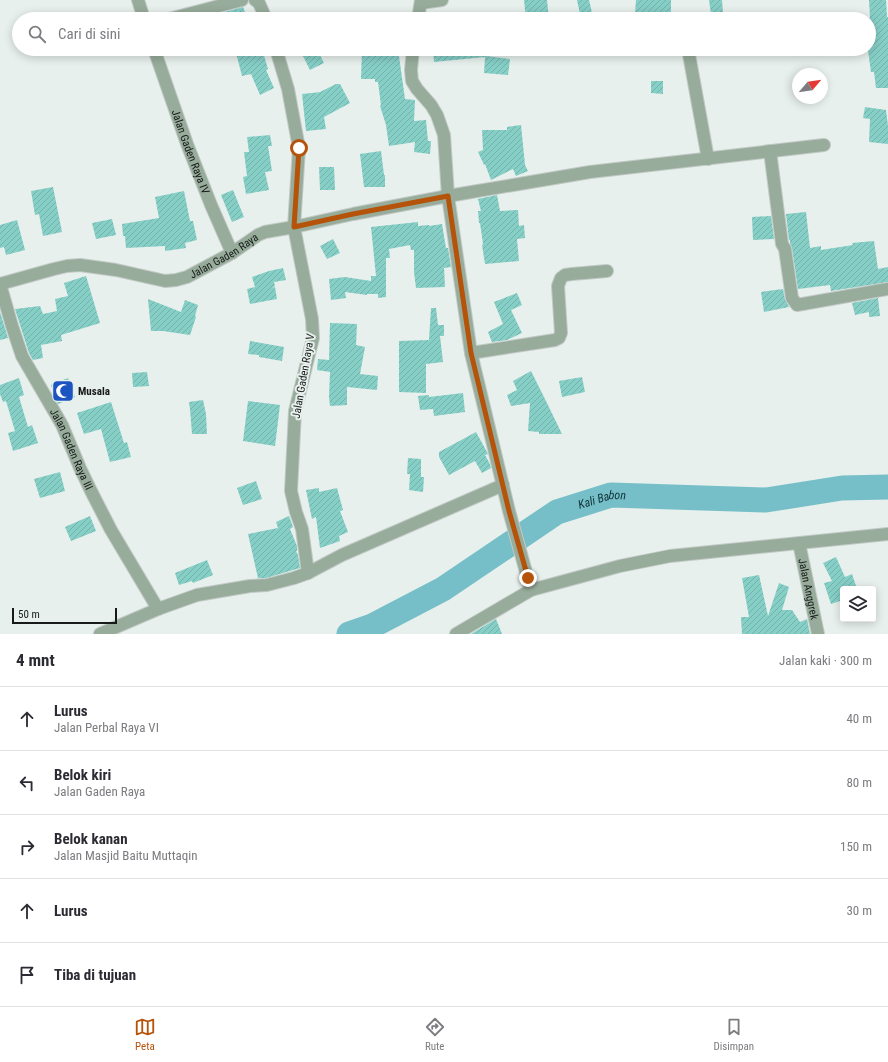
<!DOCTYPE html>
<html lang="id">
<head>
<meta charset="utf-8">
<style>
	:root { --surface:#fff; --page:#f7f7f7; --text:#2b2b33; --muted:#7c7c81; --line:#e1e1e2; --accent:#b45309 }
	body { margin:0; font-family:"Roboto Condensed",sans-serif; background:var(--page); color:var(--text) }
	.controls { position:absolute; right:12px; bottom:12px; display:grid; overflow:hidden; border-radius:4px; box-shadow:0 2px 10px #0003 }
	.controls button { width:36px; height:36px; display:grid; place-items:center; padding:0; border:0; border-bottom:1px solid var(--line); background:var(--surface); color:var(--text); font:20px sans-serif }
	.compass { position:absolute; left:792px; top:68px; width:36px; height:36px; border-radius:50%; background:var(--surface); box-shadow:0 2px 10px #0003; rotate:61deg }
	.scale { position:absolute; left:12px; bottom:10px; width:105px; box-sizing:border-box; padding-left:4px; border:2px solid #171a19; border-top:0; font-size:11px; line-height:14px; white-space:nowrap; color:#171a19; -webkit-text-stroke:3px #e7f0ec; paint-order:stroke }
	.stop { position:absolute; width:12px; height:12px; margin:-9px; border:3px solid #b45309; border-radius:50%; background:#fff }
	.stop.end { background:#b45309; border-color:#fff; box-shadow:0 1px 4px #0008 }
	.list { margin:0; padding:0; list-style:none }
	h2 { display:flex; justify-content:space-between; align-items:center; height:52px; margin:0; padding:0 16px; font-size:17px }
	h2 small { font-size:13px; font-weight:400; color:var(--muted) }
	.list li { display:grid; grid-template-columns:26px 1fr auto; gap:12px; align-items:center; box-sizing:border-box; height:64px; padding:0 16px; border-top:1px solid var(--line) }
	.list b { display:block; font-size:15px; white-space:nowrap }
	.list p { margin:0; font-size:13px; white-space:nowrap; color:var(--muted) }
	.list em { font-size:13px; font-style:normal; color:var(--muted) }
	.icon { flex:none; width:22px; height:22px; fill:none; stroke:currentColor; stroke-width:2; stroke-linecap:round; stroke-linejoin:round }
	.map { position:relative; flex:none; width:888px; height:634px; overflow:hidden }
	.search { position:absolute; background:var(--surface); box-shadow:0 2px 10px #0003; left:12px; right:12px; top:12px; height:44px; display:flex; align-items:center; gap:10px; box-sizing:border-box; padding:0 14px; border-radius:22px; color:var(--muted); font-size:15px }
	.sheet { height:372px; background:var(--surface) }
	nav { display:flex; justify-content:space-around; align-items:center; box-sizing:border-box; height:56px; border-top:1px solid var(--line); background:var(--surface); font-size:11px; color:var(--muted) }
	nav a { display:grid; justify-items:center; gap:2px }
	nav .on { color:var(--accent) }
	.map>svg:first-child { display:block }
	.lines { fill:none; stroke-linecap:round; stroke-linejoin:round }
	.river { stroke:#76bfc8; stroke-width:25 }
	.building { fill:url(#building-hatch) }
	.minor-casing { stroke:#c2c9c6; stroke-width:14 }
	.minor { stroke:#97ac9b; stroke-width:12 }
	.route { stroke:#b45309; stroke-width:5 }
	.labels { text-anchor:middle; stroke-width:4; stroke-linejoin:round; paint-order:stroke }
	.street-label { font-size:11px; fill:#171a19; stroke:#e7f0ec }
	.poi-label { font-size:11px; font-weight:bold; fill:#171a19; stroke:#e7f0ec; text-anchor:start }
	.water-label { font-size:12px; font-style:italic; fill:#103439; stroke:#e7f0ec }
</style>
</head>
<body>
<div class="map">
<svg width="888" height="634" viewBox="0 0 888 634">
	<defs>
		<pattern id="building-hatch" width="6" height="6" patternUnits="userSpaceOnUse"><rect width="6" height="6" fill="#86cfc7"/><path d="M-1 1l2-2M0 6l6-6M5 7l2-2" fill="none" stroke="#73b1aa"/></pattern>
	</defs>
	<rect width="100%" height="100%" fill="#e7f0ec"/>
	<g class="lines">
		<!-- river -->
		<path class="river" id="s1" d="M349,634l23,-8 71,-37 114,-77 54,-17 155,5 76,-12 46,-1"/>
	</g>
	<!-- building -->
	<g class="building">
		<polygon points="524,0 547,0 549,19 526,19"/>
		<polygon points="577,0 589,0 593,17 581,19"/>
		<polygon points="636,0 671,0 671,12 653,13 653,14 635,13"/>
		<polygon points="709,0 722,0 723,13 711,14"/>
		<polygon points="869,0 886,0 887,17 888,17 888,88 876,88 874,72 871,72 868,51 869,18 870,18"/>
		<polygon points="243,7 248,19 199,19"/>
		<polygon points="235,49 262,49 268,69 266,70 274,88 260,95 251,74 242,76"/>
		<polygon points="313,49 317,49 324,63 310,70 302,54"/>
		<polygon points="362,49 398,49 405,99 415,100 414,121 426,120 428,141 431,141 430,154 414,152 415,142 389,146 386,125 380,106 381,105 378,82 375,82 375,79 361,79"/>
		<polygon points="433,49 485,49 486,56 510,59 508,75 484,73 485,57 434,62"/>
		<polygon points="651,81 663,81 663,94 651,93"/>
		<polygon points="336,84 340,84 350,103 324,117 326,129 306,131 302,94 321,92 320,92"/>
		<polygon points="865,107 886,110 888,126 888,144 869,142 870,119 863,118"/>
		<polygon points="521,125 525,165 528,171 516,176 513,169 491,180 485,164 484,165 478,152 483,150 482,130 507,130 507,127"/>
		<polygon points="270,135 272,146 268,146 272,171 265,172 269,190 246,194 243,177 247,176 244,152 249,152 247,137"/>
		<polygon points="381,151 384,175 385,175 385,187 364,187 360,154"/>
		<polygon points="319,167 334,167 335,190 320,190"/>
		<polygon points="53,187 62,232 43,236 39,214 35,215 31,191"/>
		<polygon points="233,190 244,217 232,222 221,195"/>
		<polygon points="184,191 190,221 193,221 197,240 185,243 186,248 165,251 165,246 126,248 125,236 123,236 122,224 159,218 155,197"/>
		<polygon points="497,195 500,211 518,210 519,226 524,225 525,238 517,239 519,261 485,264 482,245 483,244 480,223 479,223 478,211 481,211 478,199"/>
		<polygon points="806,212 810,248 821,246 821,250 853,245 852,243 874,241 878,269 888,267 888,282 831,291 830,285 798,289 792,248 790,243 790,240 789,240 786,214"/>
		<polygon points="771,216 774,239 753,240 752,217"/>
		<polygon points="112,219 116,235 96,239 92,223"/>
		<polygon points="17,220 25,250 6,255 4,247 0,248 0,225"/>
		<polygon points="418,222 418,226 429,225 429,226 442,224 446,248 448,248 451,267 444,268 445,287 416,288 414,272 414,250 411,250 410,245 389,249 390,258 386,258 386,297 378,298 378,294 367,294 367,295 345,292 346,298 331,300 329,279 345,277 371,281 371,276 376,276 371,227"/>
		<polygon points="333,239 340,253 327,259 320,246"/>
		<polygon points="283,268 286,280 274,282 275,286 272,288 275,287 277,299 250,304 247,289 255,287 252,277 269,271"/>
		<polygon points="86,276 100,323 61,335 62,341 41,345 43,358 33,360 29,353 15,309 40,306 43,314 57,311 55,299 68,296 64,283"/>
		<polygon points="783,289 785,299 789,307 764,312 761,292"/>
		<polygon points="517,293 522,305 511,310 522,333 507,340 492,342 488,332 503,324 494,302"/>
		<polygon points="878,298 880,316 869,317 869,312 855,315 852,303"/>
		<polygon points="148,299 181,312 185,300 198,305 195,316 196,317 190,335 163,331 151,331"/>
		<polygon points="431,308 436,308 438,325 444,325 444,336 440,336 443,362 426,364 426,393 399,392 399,341 429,340"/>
		<polygon points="0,312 8,338 0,340"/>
		<polygon points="330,323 357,324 356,345 365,347 360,374 378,376 377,390 347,387 347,405 330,406 329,397 330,372 317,370 318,359 329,360"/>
		<polygon points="250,341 284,347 282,361 259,357 259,355 248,354"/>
		<polygon points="531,371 546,401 562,434 539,434 539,432 528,431 530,403 511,406 507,395 517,390 513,381"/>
		<polygon points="147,372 149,386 133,387 132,373"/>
		<polygon points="582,377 585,392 562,397 559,381"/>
		<polygon points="19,378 24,395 19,397 28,427 32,425 38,443 13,451 8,433 15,431 6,401 3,402 0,394 0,385"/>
		<polygon points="68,378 75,397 58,404 51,385"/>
		<polygon points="463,393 465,412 434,416 433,409 420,410 418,396 429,395 429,397"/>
		<polygon points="203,400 206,414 207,434 192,434 190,409 189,402"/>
		<polygon points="248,401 280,405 275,446 243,441"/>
		<polygon points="111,402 124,443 127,442 131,457 110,462 101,429 84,434 77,413"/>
		<polygon points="476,432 487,452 488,454 485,455 490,464 491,468 482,473 475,461 449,475 439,457 439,452"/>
		<polygon points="408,458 421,459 421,477 424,477 423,492 409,490 410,474 407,474"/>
		<polygon points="60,472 65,491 40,498 34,479"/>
		<polygon points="256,481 262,499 243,505 237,488"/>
		<polygon points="319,488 319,492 337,488 343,510 340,511 348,532 339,536 340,541 320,548 316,517 312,519 306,490"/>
		<polygon points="90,516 96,531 71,541 65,527"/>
		<polygon points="289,516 293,527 290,529 297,546 297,551 296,551 298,555 300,568 266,578 258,578 248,534 278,528 276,522"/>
		<polygon points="836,557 845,577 852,574 857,589 843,589 843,600 831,604 824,583 832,581 823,563"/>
		<polygon points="207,560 213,575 193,583 192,581 179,585 175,573"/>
		<polygon points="759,575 768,616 779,583 789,587 782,610 792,610 800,622 807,619 810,634 742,634 741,617 749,617 742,578"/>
		<polygon points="496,619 502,634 471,634"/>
	</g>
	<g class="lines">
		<!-- minor casing -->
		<g class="minor-casing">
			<g id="minor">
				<polyline points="138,0 144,19"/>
				<polyline points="255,0 259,3 266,19"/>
				<polyline points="421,3 442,0"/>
				<polyline points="169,19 242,0"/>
				<polyline points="418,19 421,0"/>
				<path id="s2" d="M154,49l33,95 24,61 21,48"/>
				<polyline points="276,49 288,89 299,148 294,227 312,319 313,338 295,411 291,491 296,512 302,529 308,573"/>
				<polyline points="413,49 411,70 412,81 417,89 431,105 437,115 444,135 448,196 471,353 509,511 531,590"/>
				<polyline points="688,49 708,159"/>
				<polyline points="770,151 782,244 785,249 792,298 797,305 888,289"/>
				<path id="s3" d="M0,284l54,-15 13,-3 13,-1 36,5 49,11 11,-1 11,-3 45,-24 26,-18 7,-3 29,-5 59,-13 95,-18 142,-24 234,-27"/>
				<path id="s4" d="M0,284l12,42 10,30 40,69 18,43 11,23 20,39 47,79"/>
				<polyline points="471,353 555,340 559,338 561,333 558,286 561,278 565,275 572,274 607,271"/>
				<path id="s5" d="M799,543l19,91"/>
				<polyline points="100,634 158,609 197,595 250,586 267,585 294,578 308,573 342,555 503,485"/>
				<polyline points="456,634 531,590 620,566 670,556 888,534"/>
			</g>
		</g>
		<!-- minor -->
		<use href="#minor" class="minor"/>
	</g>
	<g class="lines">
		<!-- route -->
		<polyline class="route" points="299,148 294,227 353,214 448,196 471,353 509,511 528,578"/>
	</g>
	<!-- icons -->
	<defs>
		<g id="mosque-square" transform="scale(1.15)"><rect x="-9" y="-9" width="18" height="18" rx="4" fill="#1c55c1" stroke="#e7f0ec"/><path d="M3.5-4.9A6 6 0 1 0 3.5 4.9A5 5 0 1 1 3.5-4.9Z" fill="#fff"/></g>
	</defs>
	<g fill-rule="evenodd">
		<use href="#mosque-square" x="63" y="391"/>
	</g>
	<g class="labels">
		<!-- street labels -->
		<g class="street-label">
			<text dy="4" stroke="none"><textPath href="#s2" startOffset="109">Jalan Gaden Raya IV</textPath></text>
			<text dy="4" stroke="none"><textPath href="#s3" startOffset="234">Jalan Gaden Raya</textPath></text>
			<text transform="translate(303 376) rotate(-80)" y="4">Jalan Gaden Raya V</text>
			<text dy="4" stroke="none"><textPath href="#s4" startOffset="181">Jalan Gaden Raya III</textPath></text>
			<text dy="4" stroke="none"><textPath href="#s5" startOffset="47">Jalan Anggrek</textPath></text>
		</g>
		<!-- poi labels -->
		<g class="poi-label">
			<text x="78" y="395">Musala</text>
		</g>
		<!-- water labels -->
		<g class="water-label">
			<text dy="4" stroke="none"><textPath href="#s1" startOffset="289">Kali Babon</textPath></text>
		</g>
	</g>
</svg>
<div class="controls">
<button><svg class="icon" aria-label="layers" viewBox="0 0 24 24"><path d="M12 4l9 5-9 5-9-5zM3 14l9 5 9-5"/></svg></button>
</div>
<svg class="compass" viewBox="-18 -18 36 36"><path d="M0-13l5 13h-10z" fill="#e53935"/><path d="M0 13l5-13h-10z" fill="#7c7c81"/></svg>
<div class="scale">50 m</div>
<div class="stop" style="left:299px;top:148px"></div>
<div class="stop end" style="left:528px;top:578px"></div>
<div class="search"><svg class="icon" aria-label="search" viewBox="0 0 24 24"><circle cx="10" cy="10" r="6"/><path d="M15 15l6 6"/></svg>Cari di sini</div>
</div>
<section class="sheet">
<h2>4 mnt<small>Jalan kaki · 300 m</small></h2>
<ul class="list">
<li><svg class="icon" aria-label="ahead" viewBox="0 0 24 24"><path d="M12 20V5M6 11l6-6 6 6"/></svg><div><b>Lurus</b><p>Jalan Perbal Raya VI</p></div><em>40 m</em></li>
<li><svg class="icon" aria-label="left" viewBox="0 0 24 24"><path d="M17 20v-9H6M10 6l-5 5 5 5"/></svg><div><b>Belok kiri</b><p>Jalan Gaden Raya</p></div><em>80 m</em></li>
<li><svg class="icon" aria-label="right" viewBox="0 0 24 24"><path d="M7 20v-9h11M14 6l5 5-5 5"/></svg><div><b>Belok kanan</b><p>Jalan Masjid Baitu Muttaqin</p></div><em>150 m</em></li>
<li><svg class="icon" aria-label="ahead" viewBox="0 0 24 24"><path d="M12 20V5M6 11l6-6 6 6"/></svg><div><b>Lurus</b></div><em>30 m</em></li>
<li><svg class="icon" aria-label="arrive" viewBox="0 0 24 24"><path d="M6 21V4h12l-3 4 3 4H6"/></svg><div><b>Tiba di tujuan</b></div></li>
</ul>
</section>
<nav>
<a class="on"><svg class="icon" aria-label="map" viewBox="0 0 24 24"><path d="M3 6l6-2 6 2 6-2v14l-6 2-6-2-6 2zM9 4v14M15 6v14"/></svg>Peta</a>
<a><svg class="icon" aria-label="directions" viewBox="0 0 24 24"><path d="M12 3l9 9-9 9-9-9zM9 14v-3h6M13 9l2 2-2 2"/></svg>Rute</a>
<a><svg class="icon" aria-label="saved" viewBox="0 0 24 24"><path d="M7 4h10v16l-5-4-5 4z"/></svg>Disimpan</a>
</nav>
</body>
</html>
